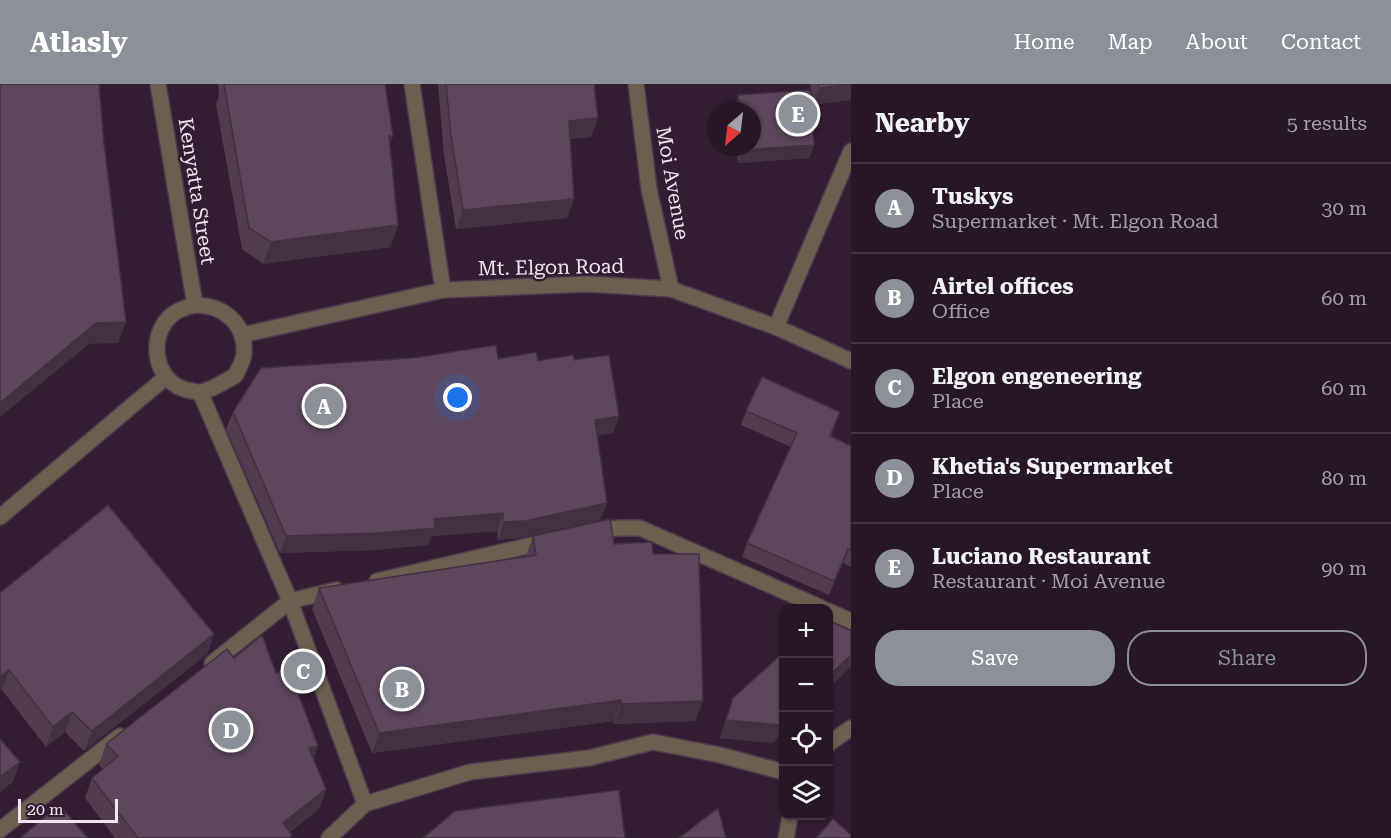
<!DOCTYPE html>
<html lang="en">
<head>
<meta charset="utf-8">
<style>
	:root { --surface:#261626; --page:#2e1f2e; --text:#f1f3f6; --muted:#a49fa7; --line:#423543; --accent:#8c9099 }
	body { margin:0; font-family:"Roboto Serif",serif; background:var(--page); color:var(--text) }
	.controls { position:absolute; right:18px; bottom:18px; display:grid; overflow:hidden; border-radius:12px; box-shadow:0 2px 4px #0004 }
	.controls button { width:54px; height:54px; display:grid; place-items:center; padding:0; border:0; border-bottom:2px solid var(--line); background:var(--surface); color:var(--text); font:30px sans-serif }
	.compass { position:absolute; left:707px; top:18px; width:54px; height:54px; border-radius:50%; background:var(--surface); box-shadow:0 2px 4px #0004; rotate:208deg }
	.scale { position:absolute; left:18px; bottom:15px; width:100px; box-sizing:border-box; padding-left:6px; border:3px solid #f2e3f1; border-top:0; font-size:16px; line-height:21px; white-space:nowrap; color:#f2e3f1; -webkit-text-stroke:4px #331d33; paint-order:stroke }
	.you { position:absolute; left:458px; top:314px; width:21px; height:21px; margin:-15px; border:4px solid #fff; border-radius:50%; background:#1a73e8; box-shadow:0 0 0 9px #1a73e833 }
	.badge { display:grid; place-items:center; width:39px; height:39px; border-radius:50%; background:var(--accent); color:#fff; font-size:20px; font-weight:700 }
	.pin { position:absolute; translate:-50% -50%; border:3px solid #fff; box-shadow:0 2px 6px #0006 }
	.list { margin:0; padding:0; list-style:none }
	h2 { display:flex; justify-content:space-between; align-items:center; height:78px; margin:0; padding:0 24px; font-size:26px }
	h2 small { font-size:20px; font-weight:400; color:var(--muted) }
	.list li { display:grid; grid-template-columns:39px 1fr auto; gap:18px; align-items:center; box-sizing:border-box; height:90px; padding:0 24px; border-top:2px solid var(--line) }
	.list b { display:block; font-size:22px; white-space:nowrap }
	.list p { margin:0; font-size:20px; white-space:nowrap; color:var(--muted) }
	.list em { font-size:20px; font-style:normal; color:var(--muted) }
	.actions { display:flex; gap:12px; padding:18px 24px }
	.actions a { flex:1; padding:14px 0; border:2px solid var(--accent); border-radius:24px; text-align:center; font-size:21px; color:var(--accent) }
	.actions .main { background:var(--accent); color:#fff }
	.icon { flex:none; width:33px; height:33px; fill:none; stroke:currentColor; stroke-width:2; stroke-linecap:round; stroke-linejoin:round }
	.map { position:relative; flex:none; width:851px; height:754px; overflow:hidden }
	header { display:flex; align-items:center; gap:36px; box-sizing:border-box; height:84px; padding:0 30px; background:var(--accent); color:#fff }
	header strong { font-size:28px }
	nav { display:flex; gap:33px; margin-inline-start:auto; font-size:21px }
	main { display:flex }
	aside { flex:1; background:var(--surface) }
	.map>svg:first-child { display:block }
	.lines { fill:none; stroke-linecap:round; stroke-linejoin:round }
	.minor-casing { stroke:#4e394e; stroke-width:18 }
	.minor { stroke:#6c5f50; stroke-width:15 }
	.wall { fill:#513c50 }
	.shaded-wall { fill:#423141 }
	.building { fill:#5e465d; stroke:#423141; stroke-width:1.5 }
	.labels { text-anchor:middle; stroke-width:5; stroke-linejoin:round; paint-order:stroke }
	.street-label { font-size:20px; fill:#f2e3f1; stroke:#331d33 }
</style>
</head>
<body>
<header>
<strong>Atlasly</strong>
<nav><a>Home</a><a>Map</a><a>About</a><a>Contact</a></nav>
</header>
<main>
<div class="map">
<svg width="851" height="754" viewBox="0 0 851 754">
	<rect width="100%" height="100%" fill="#331d33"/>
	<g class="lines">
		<!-- minor casing -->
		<g class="minor-casing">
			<g id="minor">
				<polyline points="158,0 195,221"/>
				<polyline points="412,0 443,206"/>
				<polyline points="636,0 649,105 671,205"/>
				<path d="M195,221c29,0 51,19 49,49 -1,8 -6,16 -9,22 -10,5 -23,14 -34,16 -4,1 -10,-2 -14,-2 -34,-8 -40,-56 -14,-76 6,-5 14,-7 22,-9z"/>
				<polyline points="776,243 851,67"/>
				<polyline points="242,251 443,206 588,200 671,205 776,243 851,277"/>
				<polyline points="200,308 290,517 365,720"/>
				<polyline points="0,433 166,293"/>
				<polyline points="593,447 619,444 640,444 822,524"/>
				<polyline points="377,497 549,457"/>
				<polyline points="828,527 851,537"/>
				<polyline points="212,579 290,517 336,506"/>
				<polyline points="828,660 851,644"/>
				<polyline points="0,746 120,652"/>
				<polyline points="329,754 365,720 470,688 589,674 653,658 720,671 784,688"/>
				<polyline points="786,754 790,732"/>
			</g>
		</g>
		<!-- minor -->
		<use href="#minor" class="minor"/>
	</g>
	<!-- wall -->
	<g class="wall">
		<polygon points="218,0 385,0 390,61 398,141 390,163 263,180 242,165 216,20 219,12"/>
		<polygon points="438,0 594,0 591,53 570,55 574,115 567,134 456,145 444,71"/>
		<polygon points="810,0 851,0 813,21"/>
		<polygon points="738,11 814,61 809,74 738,79 737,63 752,63 752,27 734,27 734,24"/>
		<polygon points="498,275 538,277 613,349 597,351 607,419 600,436 519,454 498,456 497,447 432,452 428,461 374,466 280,469 226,345 233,328"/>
		<polygon points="746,327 840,328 831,353 851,362 851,483 843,479 829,511 742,473 747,459 791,363 741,341"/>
		<polygon points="533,452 614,460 653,470 703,617 695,637 614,640 614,637 372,669 312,525 319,504 526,472"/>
		<polygon points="0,509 214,550 207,570 84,667 65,648 46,663 2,606 0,607"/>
		<polygon points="234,574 276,589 326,705 319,725 290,748 291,754 115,754 85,714 92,694 103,685 99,681 106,660"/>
		<polygon points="733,614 773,659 720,654"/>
	</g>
	<!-- shaded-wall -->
	<g class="shaded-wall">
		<polygon points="851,0 851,16 813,21 819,4"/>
		<polygon points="598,34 591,53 562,56 569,37"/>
		<polygon points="389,52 393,52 385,74"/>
		<polygon points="814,61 809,74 738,79 742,66"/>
		<polygon points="574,115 567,134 456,145 463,126"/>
		<polygon points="398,141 390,163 263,180 271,158"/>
		<polygon points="126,238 118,259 89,260 0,333 0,319 96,239"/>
		<polygon points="619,332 613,349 589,353 595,336"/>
		<polygon points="607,419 600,436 519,454 498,456 504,438"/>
		<polygon points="503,429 497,447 432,452 428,461 374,466 280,469 286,452 434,435"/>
		<polygon points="848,465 843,479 829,511 834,497"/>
		<polygon points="214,550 207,570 84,667 92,647"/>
		<polygon points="851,571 851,583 828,605 828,593"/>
		<polygon points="9,586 2,606 0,607 0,593"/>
		<polygon points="621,616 614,637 372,669 379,649"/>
		<polygon points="703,617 695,637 614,640 621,620"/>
		<polygon points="72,628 65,648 46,663 53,643"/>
		<polygon points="726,636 783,637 783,649 773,659 720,654"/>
		<polygon points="318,662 311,682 309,664"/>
		<polygon points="20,678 13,698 0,708 0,693"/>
		<polygon points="326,705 319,725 282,754 283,739"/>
	</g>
	<!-- building -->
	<g class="building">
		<polygon points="0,0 99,0 104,59 126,238 96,239 0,319"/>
		<polygon points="224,0 385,0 393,52 389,52 398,141 271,158 249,144"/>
		<polygon points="446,0 594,0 598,34 569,37 574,115 463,126 451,52"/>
		<polygon points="818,0 851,0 819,4"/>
		<polygon points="810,6 814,61 742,66 742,63 752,63 752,27 739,27 738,11"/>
		<polygon points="496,261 498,275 536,268 538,277 573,271 574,276 609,271 619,332 595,336 607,419 525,437 504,438 503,429 434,435 435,444 380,449 286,452 233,328 261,284 413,274"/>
		<polygon points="762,293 840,328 830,352 851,362 851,466 848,465 834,497 747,459 797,349 746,327"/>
		<polygon points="108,421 214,550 92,647 72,628 53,643 9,586 0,593 0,509"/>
		<polygon points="610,435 614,460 652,458 653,470 699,470 703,617 621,620 621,616 379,649 319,504 536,471 533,452"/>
		<polygon points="828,536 851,547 851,571 828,593"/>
		<polygon points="262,551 276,589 289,585 318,662 309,664 326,705 283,739 292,751 289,754 138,754 92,694 118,672 106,660 227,565 234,574"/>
		<polygon points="783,569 783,637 779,641 726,636 733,614"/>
		<polygon points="0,655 20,678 0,693"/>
		<polygon points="619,706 625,754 423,754 455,727"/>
		<polygon points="59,721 88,754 20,754"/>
		<polygon points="718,724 726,754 679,754"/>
		<polygon points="833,735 851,751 851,754 816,754"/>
	</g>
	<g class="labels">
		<!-- street labels -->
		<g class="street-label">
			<text transform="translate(673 99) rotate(80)" y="7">Moi Avenue</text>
			<text transform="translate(197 107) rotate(81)" y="7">Kenyatta Street</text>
			<text transform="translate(551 183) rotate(-1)" y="7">Mt. Elgon Road</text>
		</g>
	</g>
</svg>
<div class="controls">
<button>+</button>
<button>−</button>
<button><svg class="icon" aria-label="locate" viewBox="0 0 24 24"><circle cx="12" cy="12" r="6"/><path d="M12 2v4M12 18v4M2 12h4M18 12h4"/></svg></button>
<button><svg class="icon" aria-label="layers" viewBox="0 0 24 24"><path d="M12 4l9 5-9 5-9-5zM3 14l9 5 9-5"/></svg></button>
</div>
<svg class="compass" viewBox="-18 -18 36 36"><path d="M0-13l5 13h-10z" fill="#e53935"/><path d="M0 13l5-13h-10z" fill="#a49fa7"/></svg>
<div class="scale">20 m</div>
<div class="you"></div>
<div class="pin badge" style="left:324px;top:322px">A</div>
<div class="pin badge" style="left:402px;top:605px">B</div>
<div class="pin badge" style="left:303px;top:587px">C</div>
<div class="pin badge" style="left:231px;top:646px">D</div>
<div class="pin badge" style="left:798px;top:30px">E</div>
</div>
<aside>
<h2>Nearby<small>5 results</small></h2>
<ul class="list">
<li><span class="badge">A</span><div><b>Tuskys</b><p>Supermarket · Mt. Elgon Road</p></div><em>30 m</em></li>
<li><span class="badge">B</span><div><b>Airtel offices</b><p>Office</p></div><em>60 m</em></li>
<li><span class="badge">C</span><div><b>Elgon engeneering</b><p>Place</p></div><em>60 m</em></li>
<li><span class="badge">D</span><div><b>Khetia's Supermarket</b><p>Place</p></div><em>80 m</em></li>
<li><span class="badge">E</span><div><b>Luciano Restaurant</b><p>Restaurant · Moi Avenue</p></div><em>90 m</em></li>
</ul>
<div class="actions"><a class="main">Save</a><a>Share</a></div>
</aside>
</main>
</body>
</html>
